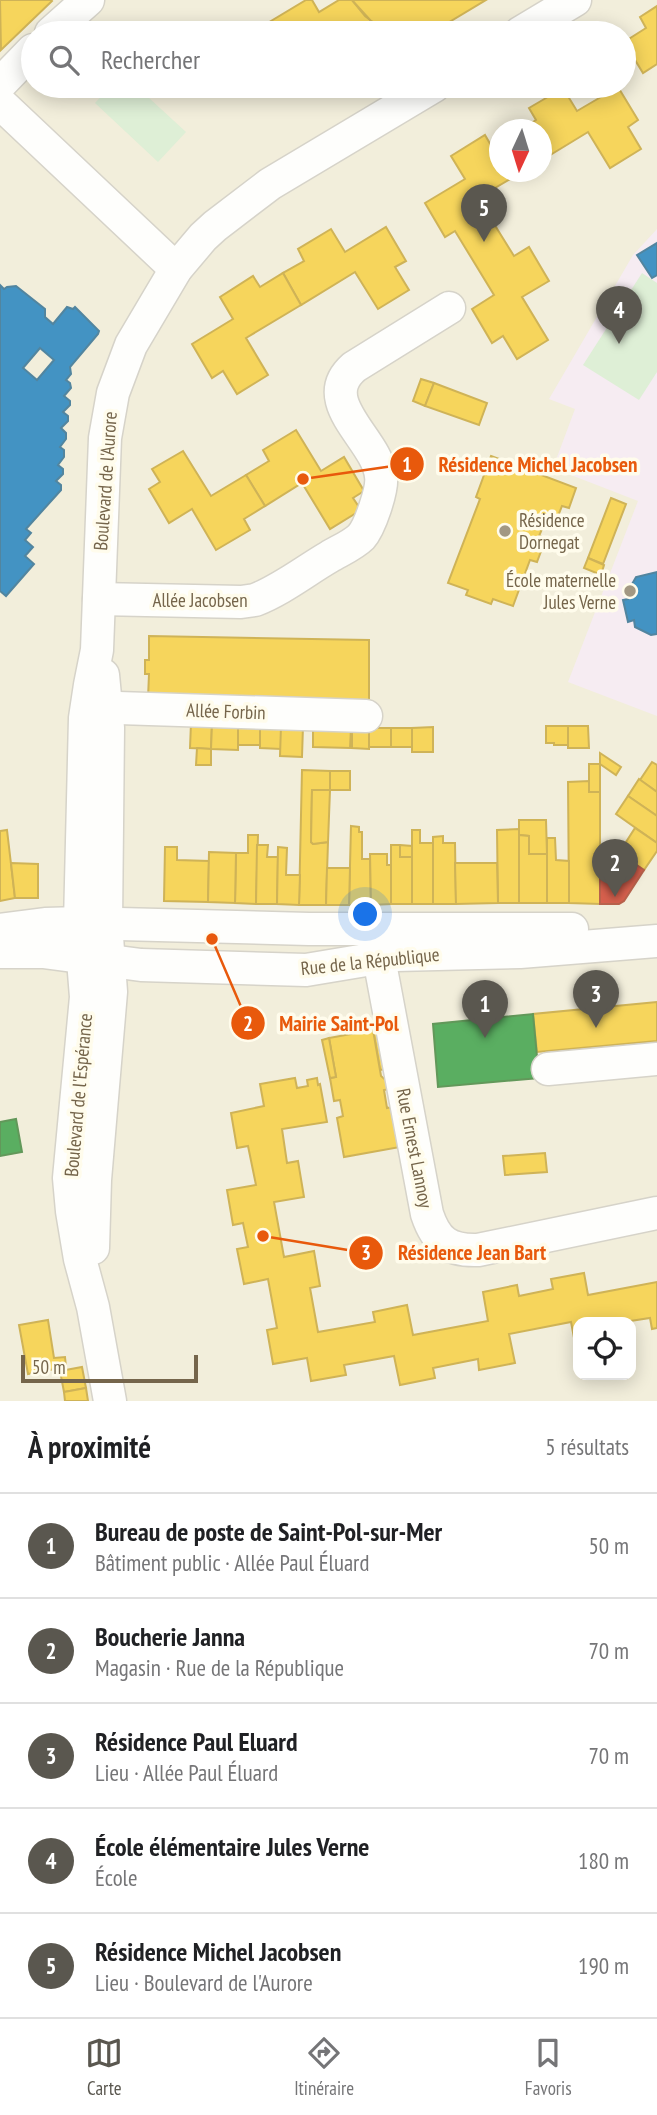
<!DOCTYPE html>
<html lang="fr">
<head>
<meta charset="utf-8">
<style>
	:root { --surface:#fff; --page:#f2f2f2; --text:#202124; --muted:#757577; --line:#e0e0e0; --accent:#5a574f }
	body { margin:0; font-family:"PT Sans Narrow",sans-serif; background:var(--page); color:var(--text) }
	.controls { position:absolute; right:21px; bottom:21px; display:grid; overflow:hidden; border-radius:14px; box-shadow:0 4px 18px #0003 }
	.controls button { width:63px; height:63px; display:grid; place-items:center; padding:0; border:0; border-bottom:2px solid var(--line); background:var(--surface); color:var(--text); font:35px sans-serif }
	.compass { position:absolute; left:489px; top:119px; width:63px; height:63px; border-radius:50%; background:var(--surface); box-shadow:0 4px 18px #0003; rotate:184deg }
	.scale { position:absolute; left:21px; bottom:18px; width:177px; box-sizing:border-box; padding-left:7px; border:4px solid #75654b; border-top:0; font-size:19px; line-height:24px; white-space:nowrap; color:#75654b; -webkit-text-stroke:5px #fffcec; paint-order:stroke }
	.you { position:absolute; left:366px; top:915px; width:24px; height:24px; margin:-18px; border:5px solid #fff; border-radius:50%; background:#1a73e8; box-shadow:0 0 0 10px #1a73e833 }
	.badge { display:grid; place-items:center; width:46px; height:46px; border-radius:50%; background:var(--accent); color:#fff; font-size:23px; font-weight:700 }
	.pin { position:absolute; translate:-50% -58px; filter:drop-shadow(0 2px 4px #0008) }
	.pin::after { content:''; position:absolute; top:37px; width:24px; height:21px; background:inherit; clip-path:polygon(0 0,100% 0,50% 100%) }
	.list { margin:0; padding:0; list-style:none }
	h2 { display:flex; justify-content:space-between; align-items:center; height:91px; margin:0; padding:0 28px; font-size:30px }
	h2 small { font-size:23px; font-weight:400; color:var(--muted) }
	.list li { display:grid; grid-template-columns:46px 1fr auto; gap:21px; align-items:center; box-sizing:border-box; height:105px; padding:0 28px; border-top:2px solid var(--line) }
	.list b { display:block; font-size:26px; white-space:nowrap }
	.list p { margin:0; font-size:23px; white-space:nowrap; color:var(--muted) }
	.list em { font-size:23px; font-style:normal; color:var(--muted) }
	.icon { flex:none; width:38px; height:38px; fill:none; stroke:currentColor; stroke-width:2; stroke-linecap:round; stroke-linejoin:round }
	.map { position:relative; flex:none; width:657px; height:1401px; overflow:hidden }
	.search { position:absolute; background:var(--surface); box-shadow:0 4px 18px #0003; left:21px; right:21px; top:21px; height:77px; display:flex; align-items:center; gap:18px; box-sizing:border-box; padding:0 24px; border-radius:38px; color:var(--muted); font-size:26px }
	.sheet { height:616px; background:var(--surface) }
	nav { display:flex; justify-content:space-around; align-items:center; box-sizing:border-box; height:98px; border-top:2px solid var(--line); background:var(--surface); font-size:19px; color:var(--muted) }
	nav a { display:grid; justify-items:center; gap:4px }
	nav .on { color:var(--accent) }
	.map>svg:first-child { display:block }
	.residential { fill:#f2eedb; fill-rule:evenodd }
	.education { fill:#f6ecf2 }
	.green { fill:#deefd6 }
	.homes { fill:#f6d55c; stroke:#cfb357; stroke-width:2 }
	.shops { fill:#d6604d; stroke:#b9624c; stroke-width:2 }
	.schools { fill:#4393c3; stroke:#52859f; stroke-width:2; fill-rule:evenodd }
	.public { fill:#5aae61; stroke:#62985a; stroke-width:2 }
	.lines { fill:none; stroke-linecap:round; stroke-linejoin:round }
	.minor-casing { stroke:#d6d3c9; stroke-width:35 }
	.minor { stroke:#fefefc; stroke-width:32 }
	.poi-dot { fill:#a29883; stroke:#fffcec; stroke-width:2.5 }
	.labels { text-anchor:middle; stroke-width:7; stroke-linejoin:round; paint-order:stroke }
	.street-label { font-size:19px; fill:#75654b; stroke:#fffcec }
	.poi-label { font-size:19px; fill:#75654b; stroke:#fffcec; text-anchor:start }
	.leader { fill:none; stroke:#e8590c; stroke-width:2.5 }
	.callout-dot { fill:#e8590c; stroke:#fffcec; stroke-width:2.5 }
	.mark-label { font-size:21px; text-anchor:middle; font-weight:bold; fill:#fff }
	.callout-label { font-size:21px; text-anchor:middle; font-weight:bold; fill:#e8590c; stroke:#fffcec; stroke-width:7; stroke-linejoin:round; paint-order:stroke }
</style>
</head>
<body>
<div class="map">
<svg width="657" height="1401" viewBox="0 0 657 1401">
	<rect width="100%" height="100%" fill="#f7f6eb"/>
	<!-- residential -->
	<path class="residential" d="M0,0h657v1401h-657zM33,33h591v53h-591zM500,130h42v42h-42zM578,1322h53v53h-53z"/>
	<!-- education -->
	<polygon class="education" points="657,229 657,716 568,682 638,501 553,468 575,409 549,399 633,255"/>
	<!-- green -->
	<g class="green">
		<polygon points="111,86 136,86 186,132 158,162 95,103"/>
		<polygon points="642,273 657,283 657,372 639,400 583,365"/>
	</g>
	<!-- homes -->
	<g class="homes">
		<polygon points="0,0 51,0 52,1 1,50"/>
		<polygon points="306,0 312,0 319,12 339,0 352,0 365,16 381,28 375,33 272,33 266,24"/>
		<polygon points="352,0 486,0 431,33 391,32 371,21"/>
		<polygon points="657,6 657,64 643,73 624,42 646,28 640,17"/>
		<polygon points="618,87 638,120 628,127 641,149 610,168 588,132 542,160 542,130 521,130 536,120 529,108 563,88 577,111"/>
		<polygon points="485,135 492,147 500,142 500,172 522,172 478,198 514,256 529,247 549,281 522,297 548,340 517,359 503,336 492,343 472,309 494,295 455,231 445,237 425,203 465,179 451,156"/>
		<polygon points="386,227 406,261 395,267 409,290 378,309 355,272 301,305 283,273 304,261 298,249 331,229 345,252"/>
		<polygon points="283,273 301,305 246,338 268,375 237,394 223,371 212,378 192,344 233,319 220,297 253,276 260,287"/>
		<polygon points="421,379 434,383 425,406 413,401"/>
		<polygon points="434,383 487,403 479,425 425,406"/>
		<polygon points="296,430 321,471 344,457 364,491 353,498 361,510 330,529 302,483 265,506 246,475 269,461 263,450"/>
		<polygon points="183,451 211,496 246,475 265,506 244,519 250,530 216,550 192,509 169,523 149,489 160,482 152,469"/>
		<polygon points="491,456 576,488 569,508 562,506 554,526 545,522 539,536 546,538 537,562 530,560 513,606 493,599 491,604 466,595 468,590 448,583 480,499 476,497"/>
		<polygon points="611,498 626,504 603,564 588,558"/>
		<polygon points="588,558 604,565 601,575 584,568"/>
		<polygon points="149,636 369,640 369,703 148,698 149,674 145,674 145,660 149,660"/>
		<polygon points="191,723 212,724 211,749 190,748"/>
		<polygon points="212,724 238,724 238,750 211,749"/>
		<polygon points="238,724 260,725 260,745 238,745"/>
		<polygon points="260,725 281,726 281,749 260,748"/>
		<polygon points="281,726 303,726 302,757 280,756"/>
		<polygon points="546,726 568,726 568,745 554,745 554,743 546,743"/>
		<polygon points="568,726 588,726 589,748 568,748"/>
		<polygon points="313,727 351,728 350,748 313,747"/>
		<polygon points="433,727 433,752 412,752 412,728"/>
		<polygon points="352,728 369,728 369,749 352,748"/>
		<rect x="369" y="728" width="22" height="19"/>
		<rect x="391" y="728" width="21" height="19"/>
		<polygon points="197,748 211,749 211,765 196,765"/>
		<polygon points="600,753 621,767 616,775 600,764"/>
		<polygon points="652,762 657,765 657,792 640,780"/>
		<rect x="589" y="764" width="11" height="28"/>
		<polygon points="302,770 330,771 330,790 312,790 311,842 313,844 328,842 326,905 299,905"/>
		<rect x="330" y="771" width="20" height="19"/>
		<polygon points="639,779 657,792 657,816 628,796"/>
		<polygon points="589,781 589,792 600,792 600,904 569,903 568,782"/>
		<polygon points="312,790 330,790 328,842 313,844 311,842"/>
		<polygon points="628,796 657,816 657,843 616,814"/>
		<polygon points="519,820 546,820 547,854 529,854 529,836 519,835"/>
		<polygon points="351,826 359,827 359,832 362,832 362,859 370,859 371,905 349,905"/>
		<polygon points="635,828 657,843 657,851 644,870 619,853"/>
		<polygon points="519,829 519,903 498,903 497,830"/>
		<polygon points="7,830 15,898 0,901 0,831"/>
		<polygon points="412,830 420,830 420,843 433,843 433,904 412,904"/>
		<polygon points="248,835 258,835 256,904 235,903 236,853 248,853"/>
		<polygon points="519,835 529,836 529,854 547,854 547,903 519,903"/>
		<polygon points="443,836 443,843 455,843 456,904 433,904 433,837"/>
		<polygon points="547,838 555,838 556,860 569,861 569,903 547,903"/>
		<polygon points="257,845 268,845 267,857 278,857 277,904 256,904"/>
		<polygon points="391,845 400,845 400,857 412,857 412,904 391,904"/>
		<polygon points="400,845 412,846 412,857 400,857"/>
		<polygon points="165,847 177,847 177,860 209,861 208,902 164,901"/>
		<polygon points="278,847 287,848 286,875 300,875 299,905 277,904"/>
		<polygon points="209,852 236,853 235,903 208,902"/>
		<polygon points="370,854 387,854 387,865 391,865 391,904 371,905"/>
		<polygon points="11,863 38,864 38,898 15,898"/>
		<polygon points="455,863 497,863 498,903 456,904"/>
		<polygon points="327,868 350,868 349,905 326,905"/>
		<polygon points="657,1002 657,1041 537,1052 533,1014"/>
		<polygon points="378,1029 385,1069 380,1070 373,1030"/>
		<polygon points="373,1030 381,1076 388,1082 390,1089 384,1090 387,1108 393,1107 400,1147 344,1157 337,1118 343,1116 340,1100 334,1101 330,1078 336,1077 329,1038"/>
		<polygon points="329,1038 336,1077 330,1078 322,1040"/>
		<polygon points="295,1078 297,1088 308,1086 307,1080 317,1078 318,1085 320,1084 327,1122 282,1129 287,1163 298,1161 304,1197 274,1202 284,1257 314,1251 320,1286 310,1288 318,1332 375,1322 373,1312 407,1305 413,1335 488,1321 483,1292 517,1285 519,1296 553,1289 551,1279 584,1273 588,1295 657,1282 657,1328 652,1329 650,1318 624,1322 578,1322 578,1343 575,1343 571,1322 509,1334 515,1363 479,1370 478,1359 433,1368 435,1378 400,1385 394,1356 344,1365 346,1375 311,1381 307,1358 273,1364 267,1330 277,1328 268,1279 244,1284 237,1249 248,1247 243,1223 233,1225 227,1190 256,1185 248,1146 237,1148 231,1113 264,1106 260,1084"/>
		<polygon points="545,1153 547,1172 505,1175 503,1156"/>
		<polygon points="48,1320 54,1358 65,1357 66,1367 28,1374 19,1325"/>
		<polygon points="82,1367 86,1388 64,1392 60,1371"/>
		<polygon points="86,1388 88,1401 65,1401 64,1392"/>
	</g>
	<!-- shops -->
	<polygon class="shops" points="619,853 644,870 624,901 619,904 600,904 600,871 606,871"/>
	<!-- schools -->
	<g class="schools">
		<polygon points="657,243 657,275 652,278 637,255"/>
		<path d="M0,285l4,4 3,-2 9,-1 29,23v8l8,7 14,-17 6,2 2,-2 24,24 -1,3 -28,33 1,7 -5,6 4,3 1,5 -7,8 6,5v4l-7,7 5,4v5l-7,7 5,5v6l-6,8 4,3v7l-6,8 5,4v5l-7,7 5,4v5l-35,39 5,4 -6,7 8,7 -8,9 9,8 -28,32 -6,-5zM40,348l14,12 -17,20 -14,-12z"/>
		<polygon points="657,572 657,634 651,635 635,627 634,620 628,622 623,600 628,599 627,593 636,577"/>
	</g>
	<!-- public -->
	<g class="public">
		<polygon points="533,1014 539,1078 438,1087 433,1024"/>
		<polygon points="16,1119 22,1152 0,1156 0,1122"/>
	</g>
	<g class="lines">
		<!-- minor casing -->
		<g class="minor-casing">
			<g id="minor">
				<polyline points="51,33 88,0"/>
				<polyline points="520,33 575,0"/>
				<polyline points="0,84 33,50"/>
				<polyline points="0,103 176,269"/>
				<path d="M99,599l142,3 14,-2c26,-10 50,-29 74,-43 10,-6 24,-12 32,-20 9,-10 22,-48 20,-61 -4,-37 -67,-74 -27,-109l95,-59"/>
				<polyline points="88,707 366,716"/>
				<polyline points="0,930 45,924 80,923 309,929 572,929"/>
				<polyline points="0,952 43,952 141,965 306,970 396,955 520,952 657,941"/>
				<path d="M379,958l48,256c9,27 21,37 51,36l179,-37"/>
				<polyline points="548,1069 657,1059"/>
				<polyline points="93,1248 95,1180 111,992 106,923 108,728 103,675"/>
				<polyline points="110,1401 93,1307 80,1259 72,1211 69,1178 86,997 80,923 85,718 90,685 97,650 105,438 113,393 131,345 176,269 203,237 215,226 270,184 434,86"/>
			</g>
		</g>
		<!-- minor -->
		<use href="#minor" class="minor"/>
	</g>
	<!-- markers -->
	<g class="poi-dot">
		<circle cx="505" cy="531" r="7"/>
		<circle cx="630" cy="591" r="7"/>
	</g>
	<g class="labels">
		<!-- street labels -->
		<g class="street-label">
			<text transform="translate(105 481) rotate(-86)" y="7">Boulevard de l'Aurore</text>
			<text x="200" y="607">Allée Jacobsen</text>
			<text transform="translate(226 711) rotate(2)" y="7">Allée Forbin</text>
			<text transform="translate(370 961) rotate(-6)" y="7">Rue de la République</text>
			<text transform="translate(78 1095) rotate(-85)" y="7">Boulevard de l'Espérance</text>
			<text transform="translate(415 1148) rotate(79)" y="7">Rue Ernest Lannoy</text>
		</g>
		<!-- poi labels -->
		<g class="poi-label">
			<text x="519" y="527">Résidence<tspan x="519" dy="22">Dornegat</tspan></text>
			<text x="616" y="587" text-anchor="end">École maternelle<tspan x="616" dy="22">Jules Verne</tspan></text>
		</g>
	</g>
	<!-- callouts -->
	<path class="leader" d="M303 479L407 464M212 939L248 1023M263 1236L366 1253"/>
	<g class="callout-dot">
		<circle cx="303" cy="479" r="7"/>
		<circle cx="212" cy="939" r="7"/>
		<circle cx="263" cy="1236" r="7"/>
		<circle cx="407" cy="464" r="18"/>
		<circle cx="248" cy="1023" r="18"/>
		<circle cx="366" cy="1253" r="18"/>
	</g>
	<g class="mark-label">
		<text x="407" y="472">1</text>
		<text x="248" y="1031">2</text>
		<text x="366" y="1260">3</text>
	</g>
	<g class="callout-label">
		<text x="538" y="472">Résidence Michel Jacobsen</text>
		<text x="339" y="1031">Mairie Saint-Pol</text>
		<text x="472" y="1260">Résidence Jean Bart</text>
	</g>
</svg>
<div class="controls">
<button><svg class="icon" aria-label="locate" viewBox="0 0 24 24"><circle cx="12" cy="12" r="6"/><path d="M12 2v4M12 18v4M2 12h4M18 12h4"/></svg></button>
</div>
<svg class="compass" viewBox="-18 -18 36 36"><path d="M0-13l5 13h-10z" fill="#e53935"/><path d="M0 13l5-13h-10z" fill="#757577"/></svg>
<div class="scale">50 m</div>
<div class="you"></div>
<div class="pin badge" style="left:485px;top:1038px">1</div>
<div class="pin badge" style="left:615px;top:897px">2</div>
<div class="pin badge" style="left:596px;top:1028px">3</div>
<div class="pin badge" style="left:619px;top:344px">4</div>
<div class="pin badge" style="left:484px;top:242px">5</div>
<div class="search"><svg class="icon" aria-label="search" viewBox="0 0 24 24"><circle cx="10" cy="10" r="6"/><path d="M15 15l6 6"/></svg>Rechercher</div>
</div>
<section class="sheet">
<h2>À proximité<small>5 résultats</small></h2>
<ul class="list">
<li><span class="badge">1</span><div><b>Bureau de poste de Saint-Pol-sur-Mer</b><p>Bâtiment public · Allée Paul Éluard</p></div><em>50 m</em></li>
<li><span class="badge">2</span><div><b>Boucherie Janna</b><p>Magasin · Rue de la République</p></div><em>70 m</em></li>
<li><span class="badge">3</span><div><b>Résidence Paul Eluard</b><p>Lieu · Allée Paul Éluard</p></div><em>70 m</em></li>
<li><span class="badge">4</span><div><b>École élémentaire Jules Verne</b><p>École</p></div><em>180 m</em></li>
<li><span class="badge">5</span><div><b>Résidence Michel Jacobsen</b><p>Lieu · Boulevard de l'Aurore</p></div><em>190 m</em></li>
</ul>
</section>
<nav>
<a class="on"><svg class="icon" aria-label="map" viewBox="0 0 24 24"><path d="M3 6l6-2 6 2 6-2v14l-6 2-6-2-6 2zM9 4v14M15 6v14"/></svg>Carte</a>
<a><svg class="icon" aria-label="directions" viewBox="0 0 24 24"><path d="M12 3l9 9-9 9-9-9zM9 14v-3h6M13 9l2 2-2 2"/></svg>Itinéraire</a>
<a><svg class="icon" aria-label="saved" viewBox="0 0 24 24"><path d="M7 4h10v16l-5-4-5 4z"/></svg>Favoris</a>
</nav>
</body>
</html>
